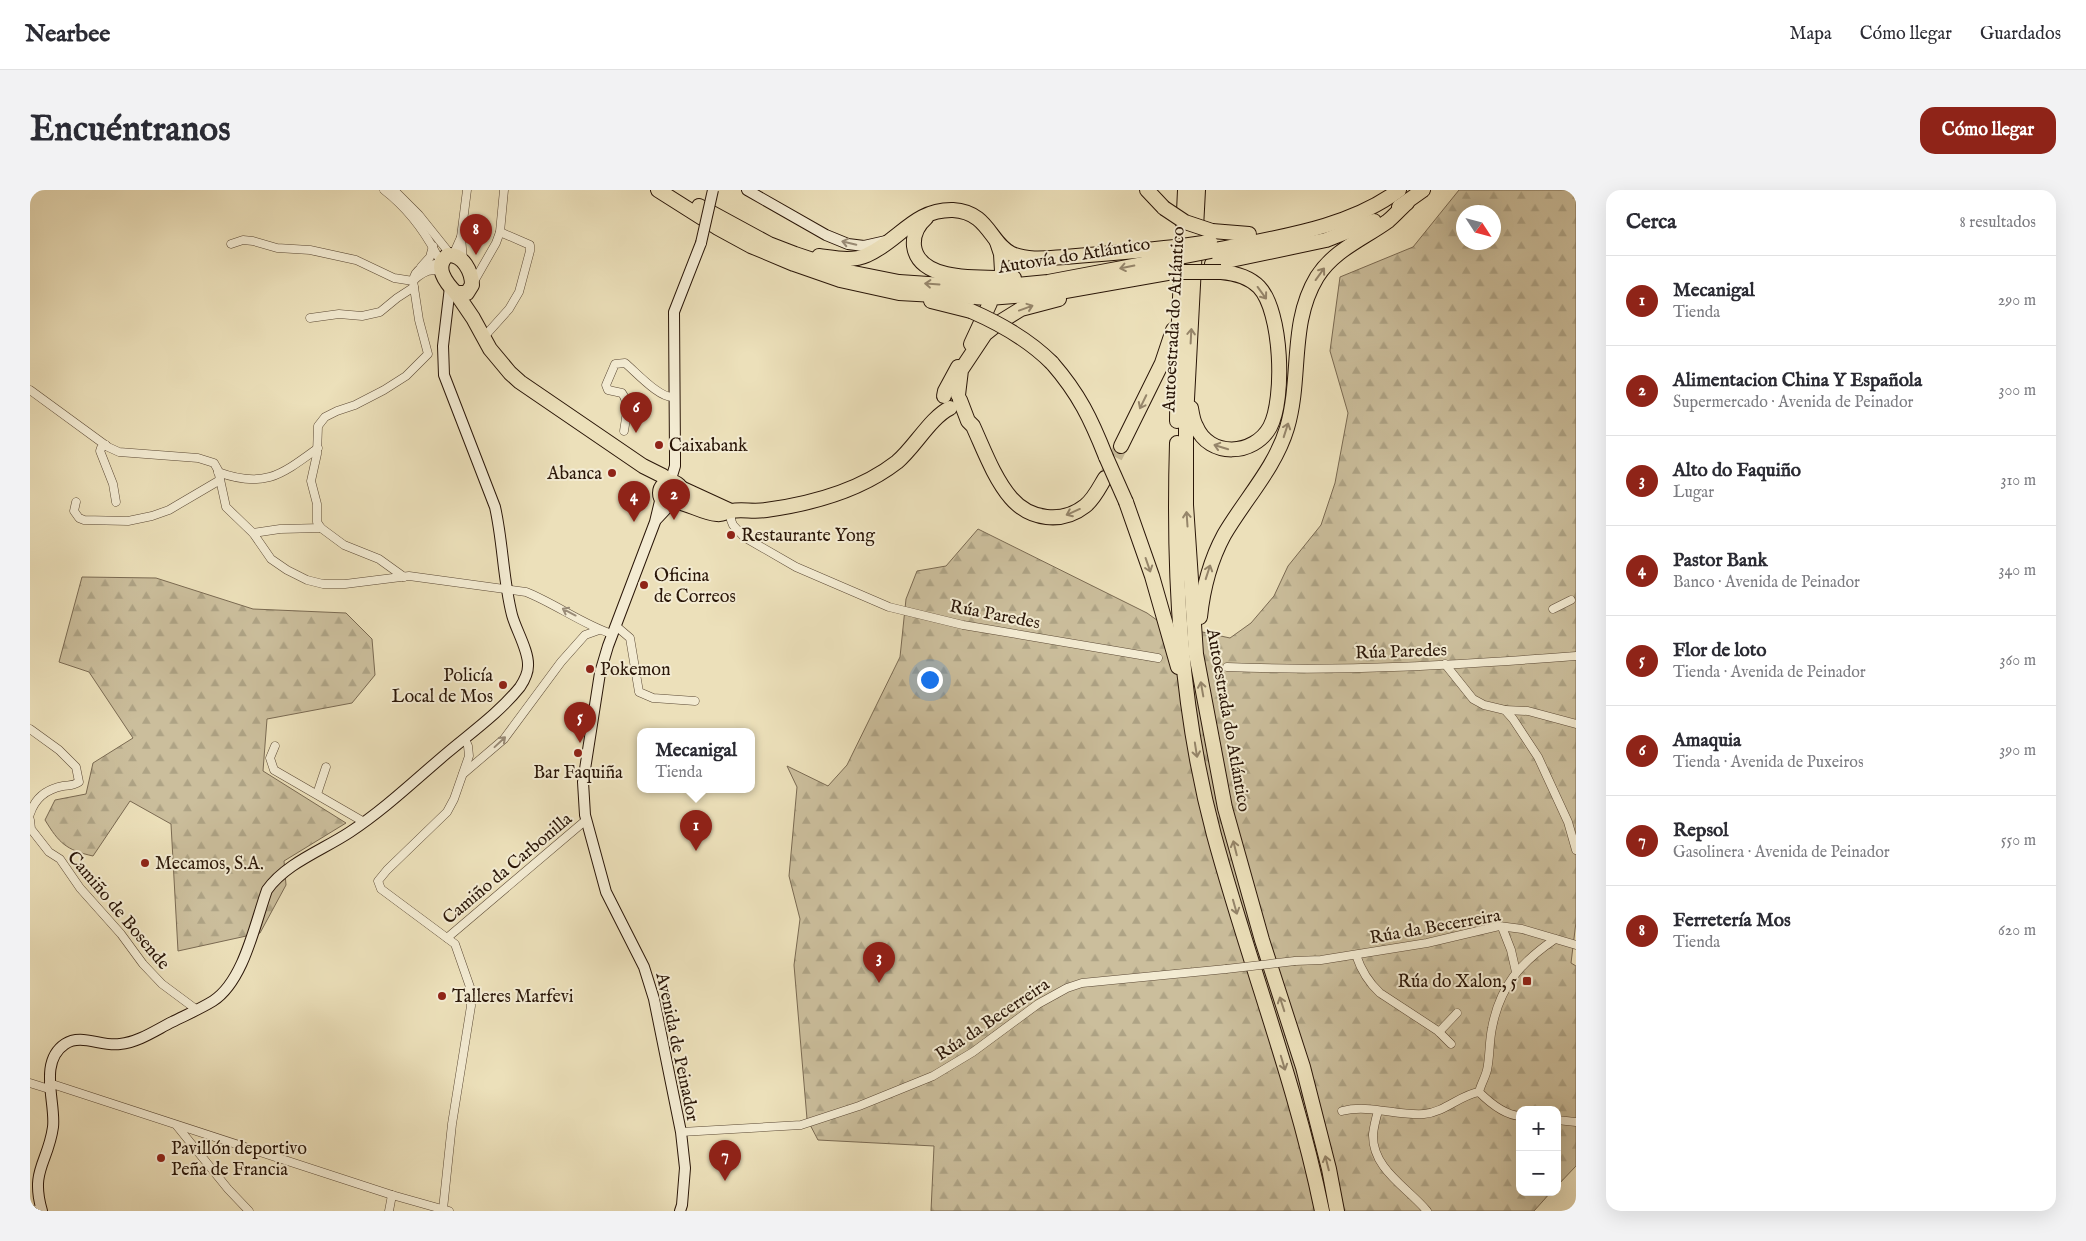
<!DOCTYPE html>
<html lang="es">
<head>
<meta charset="utf-8">
<style>
	:root { --surface:#fff; --page:#f2f2f3; --text:#2b2b33; --muted:#7c7c81; --line:#e1e1e2; --accent:#8f2418 }
	body { margin:0; font-family:"IM FELL English",serif; background:var(--page); color:var(--text) }
	.controls { position:absolute; right:15px; bottom:15px; display:grid; overflow:hidden; border-radius:10px; box-shadow:0 5px 20px #0002 }
	.controls button { width:45px; height:45px; display:grid; place-items:center; padding:0; border:0; border-bottom:1px solid var(--line); background:var(--surface); color:var(--text); font:25px sans-serif }
	.compass { position:absolute; left:1426px; top:15px; width:45px; height:45px; border-radius:50%; background:var(--surface); box-shadow:0 5px 20px #0002; rotate:126deg }
	.you { position:absolute; left:899px; top:489px; width:18px; height:18px; margin:-12px; border:4px solid #fff; border-radius:50%; background:#1a73e8; box-shadow:0 0 0 8px #1a73e833 }
	.badge { display:grid; place-items:center; width:32px; height:32px; border-radius:50%; background:var(--accent); color:#fff; font-size:16px; font-weight:700 }
	.pin { position:absolute; translate:-50% -41px; filter:drop-shadow(0 1px 2px #0008) }
	.pin::after { content:''; position:absolute; top:26px; width:18px; height:15px; background:inherit; clip-path:polygon(0 0,100% 0,50% 100%) }
	.popup { position:absolute; left:607px; top:538px; width:118px; height:65px; box-sizing:border-box; display:grid; place-content:center; border-radius:10px; background:var(--surface); filter:drop-shadow(0 1px 4px #0005); font-size:16px; white-space:nowrap; color:var(--muted) }
	.popup b { font-size:19px; color:var(--text) }
	.popup::after { content:''; position:absolute; left:50%; top:100%; margin-left:-10px; border:10px solid transparent; border-top-color:var(--surface) }
	.list { margin:0; padding:0; list-style:none }
	h2 { display:flex; justify-content:space-between; align-items:center; height:65px; margin:0; padding:0 20px; font-size:21px }
	h2 small { font-size:16px; font-weight:400; color:var(--muted) }
	.list li { display:grid; grid-template-columns:32px 1fr auto; gap:15px; align-items:center; box-sizing:border-box; height:90px; padding:0 20px; border-top:1px solid var(--line) }
	.list b { display:block; font-size:19px; white-space:nowrap }
	.list p { margin:0; font-size:16px; white-space:nowrap; color:var(--muted) }
	.list em { font-size:16px; font-style:normal; color:var(--muted) }
	.map { position:relative; flex:none; width:1546px; height:1021px; overflow:hidden; border-radius:15px }
	header { display:flex; align-items:center; gap:30px; box-sizing:border-box; height:70px; padding:0 25px; background:var(--surface); border-bottom:1px solid var(--line) }
	header strong { font-size:24px }
	nav { display:flex; gap:28px; margin-inline-start:auto; font-size:18px }
	.intro { display:flex; align-items:center; justify-content:space-between; box-sizing:border-box; height:120px; padding:0 30px }
	h1 { margin:0; font-size:35px }
	.button { padding:12px 22px; border-radius:15px; background:var(--accent); color:#fff; font-size:18px; font-weight:700 }
	main { display:flex; gap:30px; padding:0 30px }
	aside { flex:1; background:var(--surface); border-radius:15px; box-shadow:0 5px 20px #0002 }
	.map>svg:first-child { display:block }
	.forest { fill:url(#forest-firs); stroke:#7a6a52; fill-rule:evenodd }
	.lines { fill:none; stroke-linecap:round; stroke-linejoin:round }
	.street-tunnel { stroke:#c5b896; stroke-width:8; stroke-dasharray:8 4; stroke-linecap:butt }
	.highway-tunnel { stroke:#c5b896; stroke-width:14; stroke-dasharray:14 7; stroke-linecap:butt }
	.street-casing { stroke:#5a4834; stroke-width:9 }
	.secondary-casing { stroke:#2a1608; stroke-width:12 }
	.highway-casing { stroke:#2a1608; stroke-width:16 }
	.street { stroke:#f3ebd2; stroke-width:8 }
	.secondary { stroke:#f3ebd2; stroke-width:10 }
	.highway { stroke:#ece0ba; stroke-width:14 }
	.street-bridge-casing { stroke:#5a4834; stroke-width:9; stroke-linecap:butt }
	.secondary-bridge-casing { stroke:#2a1608; stroke-width:12; stroke-linecap:butt }
	.highway-bridge-casing { stroke:#2a1608; stroke-width:16; stroke-linecap:butt }
	.street-bridge { stroke:#f3ebd2; stroke-width:8 }
	.secondary-bridge { stroke:#f3ebd2; stroke-width:10 }
	.highway-bridge { stroke:#ece0ba; stroke-width:14 }
	.oneway { stroke:#998b77 }
	.oneway2 { stroke:#95856a }
	.poi-dot { fill:#8f2418; stroke:#f3ebd2; stroke-width:2 }
	.labels { text-anchor:middle; stroke-width:4; stroke-linejoin:round; paint-order:stroke }
	.street-label { font-size:18px; fill:#2a1608; stroke:#f3ebd2 }
	.poi-label { font-size:18px; fill:#2a1608; stroke:#f3ebd2; text-anchor:start }
</style>
</head>
<body>
<header>
<strong>Nearbee</strong>
<nav><a>Mapa</a><a>Cómo llegar</a><a>Guardados</a></nav>
</header>
<div class="intro"><h1>Encuéntranos</h1><a class="button">Cómo llegar</a></div>
<main>
<div class="map">
<svg width="1546" height="1021" viewBox="0 0 1546 1021">
	<defs>
		<pattern id="forest-firs" width="22" height="20" patternUnits="userSpaceOnUse" patternTransform="scale(1.25)"><rect width="22" height="20" fill="#cbbe9c"/><path d="M5 1l3.5 6h-7zM16 11l3.5 6h-7z" fill="#aea385"/></pattern>
	</defs>
	<rect width="100%" height="100%" fill="#ece0ba"/>
	<filter id="stains"><feTurbulence type="fractalNoise" baseFrequency=".004" numOctaves="4"/><feColorMatrix values="0 0 0 0 .2 0 0 0 0 .09 0 0 0 0 .02 0 0 0 .5 -.17"/></filter>
	<radialGradient id="worn" r=".72"><stop offset=".6" stop-color="#630" stop-opacity="0"/><stop offset="1" stop-color="#630" stop-opacity=".3"/></radialGradient>
	<!-- forest -->
	<g class="forest">
		<path d="M1429,0h117v732l-5,41 5,3v200l-19,20v-76h-37v82h31l-17,19h-603l3,-65 -116,-6 -11,-21 -13,-154 6,-46 -11,-43 8,-89 -10,-21 41,20 19,-21 53,-108 6,-58 11,-28 29,-5 32,-37 169,84 14,10 69,15 21,-15 23,-27 14,-30 33,-41 14,-42 13,-70 -18,-62 10,-74 73,-30zM1434,22h30v30h-30z"/>
		<path d="M52,387l74,1 97,31 93,4 26,26 3,36 -23,28 -85,16 -4,52 83,52 -62,38 2,24 -26,48 -82,18 -7,-127 -41,-23 -37,55c-27,-6 -34,-13 -48,-36l10,-20 31,-6 7,-31 40,-25 -44,-66 -30,-10z"/>
	</g>
	<g class="lines">
		<!-- street-tunnel -->
		<g class="street-tunnel">
			<polyline points="1128,468 1147,473"/>
			<polyline points="1166,475 1197,477"/>
		</g>
		<!-- highway-tunnel -->
		<polyline class="highway-tunnel" points="1076,286 1091,256"/>
		<!-- street casing -->
		<g class="street-casing">
			<g id="street">
				<path d="M354,0c26,20 43,44 57,73 -12,2 -26,3 -28,18 8,-8 18,-14 28,-9"/>
				<polyline points="364,0 389,25 421,65"/>
				<polyline points="431,47 437,0"/>
				<polyline points="201,54 213,50 223,51 247,58 280,60 326,70 364,88 383,91 389,130 398,164 376,186 354,200 325,215 307,221 295,227 288,236 287,264 281,291 287,314 287,332 291,338 314,355 349,369 374,387"/>
				<polyline points="423,65 431,47 433,70"/>
				<polyline points="391,77 400,67 403,56"/>
				<polyline points="442,95 466,53 470,42 474,0"/>
				<polyline points="280,128 309,124 332,126 350,122 367,108 384,97"/>
				<polyline points="453,148 479,119 489,102 500,61 500,55 470,42"/>
				<path d="M0,200l78,57 11,5 79,6 16,5 4,7 8,37 27,26 18,26 16,11 20,10 16,4h22l64,-8 117,16c30,12 56,32 86,42"/>
				<path d="M594,241c2,-14 6,-27 -2,-38l-14,-3 -2,-5 9,-21 10,-1c11,9 35,36 49,34"/>
				<polyline points="76,255 71,258 70,261 83,294 86,312"/>
				<path d="M188,282c46,17 63,3 100,-24"/>
				<polyline points="46,312 44,321 49,328 54,330 98,331 122,326 139,320 190,290"/>
				<polyline points="701,321 701,330 703,335 714,347 766,377 859,417 933,435 1128,468"/>
				<polyline points="223,343 250,339 291,338"/>
				<polyline points="1523,419 1541,410"/>
				<polyline points="586,436 600,448 609,502 623,508 665,511"/>
				<polyline points="1415,474 1443,509 1454,515 1475,520 1483,529 1508,567 1538,632 1546,660"/>
				<path d="M1197,477c116,5 233,-2 349,-11"/>
				<polyline points="1475,520 1498,521 1546,534"/>
				<path d="M0,539l29,21 17,17 3,15c-6,4 -9,3 -16,4 -16,3 -28,12 -33,28"/>
				<polyline points="245,556 240,568 244,580 334,632"/>
				<polyline points="433,584 474,549 531,472 555,445 569,440"/>
				<polyline points="287,604 296,577"/>
				<polyline points="0,630 1,639 19,662 30,669 50,698 91,744 113,774 132,794 167,820"/>
				<polyline points="1472,737 1481,760 1486,782"/>
				<polyline points="417,748 556,630"/>
				<path d="M1326,765c5,15 12,27 24,38l58,38 13,13"/>
				<polyline points="1265,771 1291,770 1397,753 1469,736 1492,739 1546,755"/>
				<polyline points="1409,842 1427,823"/>
				<polyline points="0,893 19,899"/>
				<polyline points="19,893 362,1005 419,1021"/>
				<path d="M1312,921c27,-7 55,5 82,3 21,-2 36,-19 55,-22"/>
				<path d="M1348,921c-2,7 -4,15 -5,23 -1,35 34,53 54,77"/>
				<path d="M1490,926c-16,-1 -30,-13 -41,-24 2,-8 6,-14 8,-22 3,-13 2,-28 5,-42 8,-42 28,-65 63,-89"/>
				<polyline points="1527,930 1546,932"/>
				<polyline points="147,936 198,999 219,1021"/>
				<polyline points="651,942 771,935 829,916 903,886 943,862 1008,814 1037,798 1052,793 1196,779"/>
				<polyline points="0,1019 12,1021"/>
				<polyline points="413,1019 422,934 441,816 440,797 425,754 351,699 348,691 357,680 417,622 424,609 439,566 438,556 435,549"/>
				<polyline points="359,1021 362,1005"/>
			</g>
		</g>
		<!-- secondary casing -->
		<g class="secondary-casing">
			<g id="secondary">
				<polyline points="717,0 796,45 818,54 834,56 856,51"/>
				<polyline points="640,292 645,276 645,266 644,122 671,53"/>
				<polyline points="631,307 625,332 578,456 570,483 553,592 555,625 576,702 614,777 624,809 651,942 655,978 652,1015 650,1021"/>
				<polyline points="627,329 642,313"/>
				<path d="M12,1021c-12,-41 6,-48 11,-84 3,-24 -15,-65 12,-83 16,-11 37,3 55,0 19,-2 36,-14 52,-22 14,-7 28,-13 41,-21 31,-20 42,-78 54,-111 19,-27 56,-40 83,-58 35,-23 65,-52 97,-79 25,-21 53,-41 73,-66 4,-6 8,-15 8,-21 1,-15 -12,-36 -16,-51 -9,-35 -9,-73 -17,-108l-51,-132 -1,-29 7,-59"/>
			</g>
		</g>
		<!-- highway casing -->
		<g class="highway-casing">
			<g id="highway">
				<polyline points="628,0 688,38 721,56 764,74 810,90 869,103 959,108 1024,103 1143,82"/>
				<polyline points="1117,0 1134,18"/>
				<polyline points="1168,0 1156,228 1156,315 1166,464 1195,618 1232,750 1273,877 1299,979 1307,1021"/>
				<polyline points="669,16 739,54 765,64 819,82 869,92 957,98 1018,92 1145,68"/>
				<polyline points="1369,17 1393,0"/>
				<path d="M896,28c-8,7 -13,17 -12,28 5,38 72,31 100,32"/>
				<polyline points="1182,41 1219,44"/>
				<polyline points="967,52 971,64 972,81"/>
				<path d="M1181,61c61,-13 137,-22 188,-61"/>
				<path d="M418,65c15,-1 24,17 24,30l-5,8h-11c-10,-10 -23,-27 -8,-38z"/>
				<path d="M789,66c16,2 33,6 48,-1 32,-14 47,-46 86,-45 36,2 37,34 59,44 17,7 36,4 53,3 37,-3 73,-6 110,-10"/>
				<polyline points="1182,74 1296,50 1344,31"/>
				<polyline points="426,103 443,128 460,159 480,183 490,192 613,276 633,286 637,292"/>
				<polyline points="901,111 941,121"/>
				<polyline points="941,154 960,113"/>
				<path d="M1022,173c27,31 39,56 54,94"/>
				<polyline points="928,205 931,180 955,144 970,132 991,119 1029,109"/>
				<polyline points="914,206 915,201 928,177"/>
				<path d="M930,210l8,21 5,5c11,24 21,52 38,72 19,22 51,26 74,8 9,-7 14,-18 20,-28"/>
				<path d="M1161,218c1,6 2,13 5,18 13,32 58,30 74,1 15,-28 12,-116 -11,-140 -10,-10 -25,-14 -38,-15"/>
				<polyline points="1147,231 1148,151 1155,0"/>
				<path d="M1147,253c-4,131 3,265 37,392 34,126 82,248 108,376"/>
				<polyline points="1091,256 1132,173 1143,140"/>
				<circle cx="641" cy="303" r="11"/>
				<polyline points="651,298 701,321"/>
				<path d="M647,312c13,2 26,11 40,12 5,1 9,-2 14,-3 11,-2 23,1 35,-1 44,-6 95,-20 131,-48 17,-14 34,-45 53,-54"/>
				<polyline points="1096,312 1122,386 1148,477"/>
				<path d="M1170,427c3,-29 10,-56 24,-82 21,-36 51,-67 63,-107 15,-51 2,-105 30,-151 17,-27 46,-38 71,-56 6,-5 12,-12 19,-18"/>
			</g>
		</g>
		<!-- street -->
		<use href="#street" class="street"/>
		<!-- secondary -->
		<use href="#secondary" class="secondary"/>
		<!-- highway -->
		<use href="#highway" class="highway"/>
		<!-- street-bridge casing -->
		<g class="street-bridge-casing">
			<polyline id="street-bridge" points="1196,779 1265,771"/>
		</g>
		<!-- secondary-bridge casing -->
		<g class="secondary-bridge-casing">
			<polyline id="secondary-bridge" points="671,53 683,0"/>
		</g>
		<!-- highway-bridge casing -->
		<g class="highway-bridge-casing">
			<g id="highway-bridge">
				<polyline points="1134,18 1155,32 1182,41"/>
				<polyline points="1145,57 1180,52"/>
				<polyline points="1145,68 1181,61"/>
				<polyline points="1143,82 1191,82"/>
				<path d="M941,121c30,13 57,28 81,52"/>
				<polyline points="1076,267 1096,312"/>
			</g>
		</g>
		<!-- street-bridge -->
		<use href="#street-bridge" class="street-bridge"/>
		<!-- secondary-bridge -->
		<use href="#secondary-bridge" class="secondary-bridge"/>
		<!-- highway-bridge -->
		<use href="#highway-bridge" class="highway-bridge"/>
	</g>
	<!-- one-way arrows -->
	<defs><path id="oneway-shaft" d="M-6 0H5M1.5-3L5.5 0L1.5 3" fill="none" stroke-width="1.6" stroke-linecap="round" stroke-linejoin="round" transform="scale(1.25)"/></defs>
	<g class="oneway">
		<use href="#oneway-shaft" transform="translate(819 53) rotate(-167)"/>
		<use href="#oneway-shaft" transform="translate(539 422) rotate(-152)"/>
		<use href="#oneway-shaft" transform="translate(470 552) rotate(-43)"/>
	</g>
	<g class="oneway2">
		<use href="#oneway-shaft" transform="translate(1097 77) rotate(169)"/>
		<use href="#oneway-shaft" transform="translate(1290 84) rotate(-54)"/>
		<use href="#oneway-shaft" transform="translate(902 94) rotate(-176)"/>
		<use href="#oneway-shaft" transform="translate(1232 103) rotate(54)"/>
		<use href="#oneway-shaft" transform="translate(996 118) rotate(-20)"/>
		<use href="#oneway-shaft" transform="translate(1161 146) rotate(-87)"/>
		<use href="#oneway-shaft" transform="translate(1113 212) rotate(116)"/>
		<use href="#oneway-shaft" transform="translate(1256 240) rotate(-72)"/>
		<use href="#oneway-shaft" transform="translate(1191 257) rotate(-163)"/>
		<use href="#oneway-shaft" transform="translate(1043 322) rotate(156)"/>
		<use href="#oneway-shaft" transform="translate(1157 329) rotate(-94)"/>
		<use href="#oneway-shaft" transform="translate(1118 375) rotate(71)"/>
		<use href="#oneway-shaft" transform="translate(1178 382) rotate(-72)"/>
		<use href="#oneway-shaft" transform="translate(1172 499) rotate(-100)"/>
		<use href="#oneway-shaft" transform="translate(1166 560) rotate(81)"/>
		<use href="#oneway-shaft" transform="translate(1205 658) rotate(-104)"/>
		<use href="#oneway-shaft" transform="translate(1205 717) rotate(74)"/>
		<use href="#oneway-shaft" transform="translate(1252 814) rotate(-108)"/>
		<use href="#oneway-shaft" transform="translate(1253 873) rotate(73)"/>
		<use href="#oneway-shaft" transform="translate(1297 973) rotate(-104)"/>
	</g>
	<!-- markers -->
	<g class="poi-dot">
		<circle cx="629" cy="255" r="5"/>
		<circle cx="582" cy="283" r="5"/>
		<circle cx="701" cy="345" r="5"/>
		<circle cx="614" cy="395" r="5"/>
		<circle cx="560" cy="479" r="5"/>
		<circle cx="473" cy="495" r="5"/>
		<circle cx="548" cy="563" r="5"/>
		<circle cx="115" cy="673" r="5"/>
		<rect x="1492" y="786" width="10" height="10" rx="2.5"/>
		<circle cx="412" cy="806" r="5"/>
		<circle cx="131" cy="968" r="5"/>
	</g>
	<g class="labels">
		<!-- street labels -->
		<g class="street-label">
			<text transform="translate(1044 65) rotate(-9)" y="6">Autovía do Atlántico</text>
			<text transform="translate(1143 129) rotate(-87)" y="6">Autoestrada do Atlántico</text>
			<text transform="translate(965 424) rotate(11)" y="6">Rúa Paredes</text>
			<text transform="translate(1371 461) rotate(-2)" y="6">Rúa Paredes</text>
			<text transform="translate(1199 530) rotate(80)" y="6">Autoestrada do Atlántico</text>
			<text transform="translate(477 678) rotate(-40)" y="6">Camiño da Carbonilla</text>
			<text transform="translate(89 720) rotate(50)" y="6">Camiño de Bosende</text>
			<text transform="translate(1405 736) rotate(-10)" y="6">Rúa da Becerreira</text>
			<text transform="translate(962 829) rotate(-34)" y="6">Rúa da Becerreira</text>
			<text transform="translate(648 857) rotate(78)" y="6">Avenida de Peinador</text>
		</g>
		<!-- poi labels -->
		<g class="poi-label">
			<text x="639" y="261">Caixabank</text>
			<text x="572" y="289" text-anchor="end">Abanca</text>
			<text x="711" y="351">Restaurante Yong</text>
			<text x="624" y="391">Oficina<tspan x="624" dy="21">de Correos</tspan></text>
			<text x="570" y="485">Pokemon</text>
			<text x="463" y="491" text-anchor="end">Policía<tspan x="463" dy="21">Local de Mos</tspan></text>
			<text x="548" y="588" text-anchor="middle">Bar Faquiña</text>
			<text x="125" y="679">Mecamos, S.A.</text>
			<text x="1487" y="797" text-anchor="end">Rúa do Xalon, 5</text>
			<text x="422" y="812">Talleres Marfevi</text>
			<text x="141" y="964">Pavillón deportivo<tspan x="141" dy="21">Peña de Francia</tspan></text>
		</g>
	</g>
	<rect width="100%" height="100%" filter="url(#stains)"/>
	<rect width="100%" height="100%" fill="url(#worn)"/>
</svg>
<div class="controls">
<button>+</button>
<button>−</button>
</div>
<svg class="compass" viewBox="-18 -18 36 36"><path d="M0-13l5 13h-10z" fill="#e53935"/><path d="M0 13l5-13h-10z" fill="#7c7c81"/></svg>
<div class="you"></div>
<div class="pin badge" style="left:666px;top:661px">1</div>
<div class="popup"><b>Mecanigal</b>Tienda</div>
<div class="pin badge" style="left:644px;top:330px">2</div>
<div class="pin badge" style="left:849px;top:793px">3</div>
<div class="pin badge" style="left:604px;top:332px">4</div>
<div class="pin badge" style="left:550px;top:553px">5</div>
<div class="pin badge" style="left:606px;top:243px">6</div>
<div class="pin badge" style="left:695px;top:991px">7</div>
<div class="pin badge" style="left:446px;top:65px">8</div>
</div>
<aside>
<h2>Cerca<small>8 resultados</small></h2>
<ul class="list">
<li><span class="badge">1</span><div><b>Mecanigal</b><p>Tienda</p></div><em>290 m</em></li>
<li><span class="badge">2</span><div><b>Alimentacion China Y Española</b><p>Supermercado · Avenida de Peinador</p></div><em>300 m</em></li>
<li><span class="badge">3</span><div><b>Alto do Faquiño</b><p>Lugar</p></div><em>310 m</em></li>
<li><span class="badge">4</span><div><b>Pastor Bank</b><p>Banco · Avenida de Peinador</p></div><em>340 m</em></li>
<li><span class="badge">5</span><div><b>Flor de loto</b><p>Tienda · Avenida de Peinador</p></div><em>360 m</em></li>
<li><span class="badge">6</span><div><b>Amaquia</b><p>Tienda · Avenida de Puxeiros</p></div><em>390 m</em></li>
<li><span class="badge">7</span><div><b>Repsol</b><p>Gasolinera · Avenida de Peinador</p></div><em>550 m</em></li>
<li><span class="badge">8</span><div><b>Ferretería Mos</b><p>Tienda</p></div><em>620 m</em></li>
</ul>
</aside>
</main>
</body>
</html>
